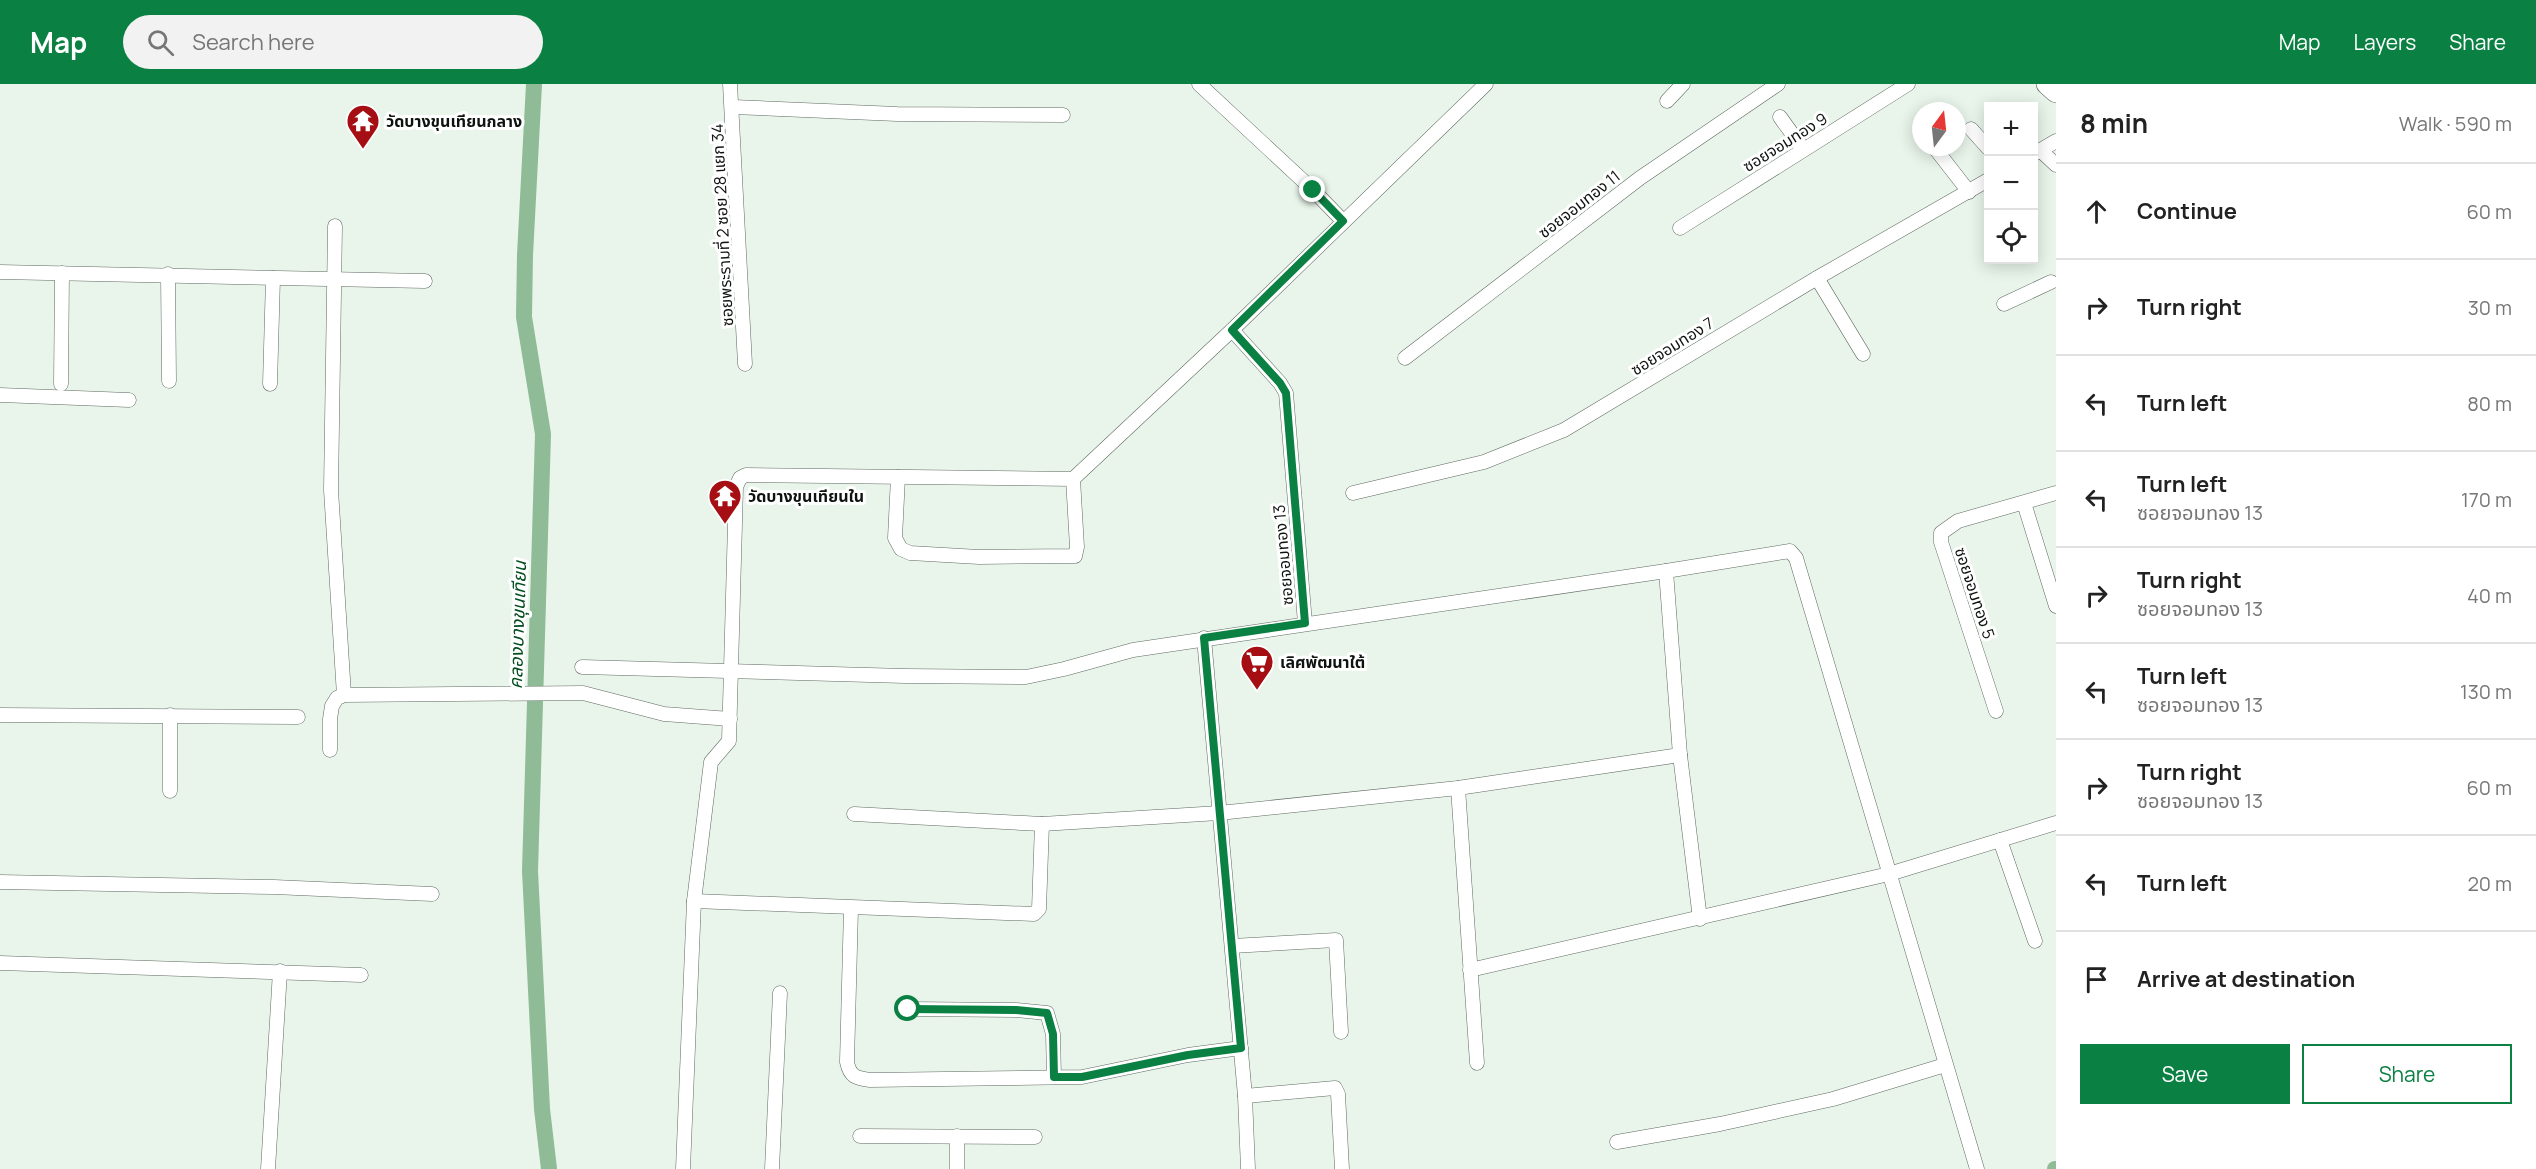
<!DOCTYPE html>
<html lang="en">
<head>
<meta charset="utf-8">
<style>
	:root { --surface:#fff; --page:#f2f2f2; --text:#222; --muted:#767676; --line:#e0e0e0; --accent:#0b8043 }
	body { margin:0; font-family:Manrope,"Noto Sans Thai",sans-serif; background:var(--page); color:var(--text) }
	.controls { position:absolute; right:18px; top:18px; display:grid; overflow:hidden; border-radius:0px; box-shadow:0 3px 15px #0003 }
	.controls button { width:54px; height:54px; display:grid; place-items:center; padding:0; border:0; border-bottom:2px solid var(--line); background:var(--surface); color:var(--text); font:30px sans-serif }
	.compass { position:absolute; left:1912px; top:18px; width:54px; height:54px; border-radius:50%; background:var(--surface); box-shadow:0 3px 15px #0003; rotate:15deg }
	.stop { position:absolute; width:18px; height:18px; margin:-14px; border:4px solid #0b8043; border-radius:50%; background:#fff }
	.stop.end { background:#0b8043; border-color:#fff; box-shadow:0 2px 6px #0008 }
	.list { margin:0; padding:0; list-style:none }
	h2 { display:flex; justify-content:space-between; align-items:center; height:78px; margin:0; padding:0 24px; font-size:26px }
	h2 small { font-size:20px; font-weight:400; color:var(--muted) }
	.list li { display:grid; grid-template-columns:39px 1fr auto; gap:18px; align-items:center; box-sizing:border-box; height:96px; padding:0 24px; border-top:2px solid var(--line) }
	.list b { display:block; font-size:22px; white-space:nowrap }
	.list p { margin:0; font-size:20px; white-space:nowrap; color:var(--muted) }
	.list em { font-size:20px; font-style:normal; color:var(--muted) }
	.actions { display:flex; gap:12px; padding:18px 24px }
	.actions a { flex:1; padding:14px 0; border:2px solid var(--accent); border-radius:0px; text-align:center; font-size:21px; color:var(--accent) }
	.actions .main { background:var(--accent); color:#fff }
	.icon { flex:none; width:33px; height:33px; fill:none; stroke:currentColor; stroke-width:2; stroke-linecap:round; stroke-linejoin:round }
	.map { position:relative; flex:none; width:2056px; height:1085px; overflow:hidden }
	header { display:flex; align-items:center; gap:36px; box-sizing:border-box; height:84px; padding:0 30px; background:var(--accent); color:#fff }
	header strong { font-size:28px }
	nav { display:flex; gap:33px; margin-inline-start:auto; font-size:21px }
	.search { width:420px; height:54px; background:var(--page); display:flex; align-items:center; gap:15px; box-sizing:border-box; padding:0 21px; border-radius:33px; color:var(--muted); font-size:22px }
	main { display:flex }
	aside { flex:1; background:var(--surface) }
	.map>svg:first-child { display:block }
	.lines { fill:none; stroke-linecap:round; stroke-linejoin:round }
	.canal { stroke:#8fbb96; stroke-width:16 }
	.street-casing { stroke:#5f6a61; stroke-width:15 }
	.primary-casing { stroke:#5f6a61; stroke-width:22 }
	.street { stroke:#fff; stroke-width:14 }
	.primary { stroke:#fff; stroke-width:21 }
	.route { stroke:#0b8043; stroke-width:8 }
	.labels { text-anchor:middle; stroke-width:6; stroke-linejoin:round; paint-order:stroke }
	.poi-label { font-size:16px; font-weight:bold; fill:#0f1310; stroke:#fff; text-anchor:start }
	.street-label { font-size:16px; fill:#0f1310; stroke:#fff }
	.water-label { font-size:18px; font-style:italic; fill:#034d1e; stroke:#fff }
</style>
</head>
<body>
<header>
<strong>Map</strong>
<div class="search"><svg class="icon" aria-label="search" viewBox="0 0 24 24"><circle cx="10" cy="10" r="6"/><path d="M15 15l6 6"/></svg>Search here</div>
<nav><a>Map</a><a>Layers</a><a>Share</a></nav>
</header>
<main>
<div class="map">
<svg width="2056" height="1085" viewBox="0 0 2056 1085">
	<rect width="100%" height="100%" fill="#e9f5ea"/>
	<g class="lines">
		<!-- canal -->
		<g class="canal">
			<polyline points="534,0 525,171 524,233 543,350 530,787 542,1025 549,1085"/>
			<polyline points="2055,1085 2056,1085"/>
		</g>
		<!-- street casing -->
		<g class="street-casing">
			<g id="street">
				<polyline points="730,0 745,280"/>
				<polyline points="1199,0 1313,106 1343,137"/>
				<polyline points="1667,17 1683,0"/>
				<polyline points="733,23 897,30 1063,31"/>
				<polyline points="1780,33 1803,65"/>
				<polyline points="1971,45 1988,64"/>
				<polyline points="1934,63 1969,108"/>
				<polyline points="2040,66 2056,81"/>
				<polyline points="2034,70 2056,57"/>
				<polyline points="335,142 331,406 344,611"/>
				<polyline points="1680,144 1908,0"/>
				<polyline points="0,188 425,197"/>
				<polyline points="168,190 169,297"/>
				<polyline points="1817,194 1863,270"/>
				<polyline points="2004,220 2051,198"/>
				<polyline points="1232,246 1280,299 1286,309 1305,539"/>
				<polyline points="1405,274 1640,94 1778,0"/>
				<polyline points="61,300 62,189"/>
				<polyline points="270,300 273,194"/>
				<polyline points="0,311 129,316"/>
				<polyline points="898,393 895,454 901,465 910,469 979,473 1075,472 1077,463 1073,395"/>
				<polyline points="1353,409 1484,378 1564,346 1817,194 1988,96"/>
				<polyline points="2024,419 2056,522"/>
				<polyline points="1666,487 1680,671 1700,835"/>
				<polyline points="1204,554 1245,1012 1248,1085"/>
				<polyline points="582,583 905,592 1026,593 1064,585 1133,566 1666,487 1790,467 1796,474 1977,1085"/>
				<polyline points="1996,627 1941,458 1941,449 1958,437 2056,409"/>
				<polyline points="0,631 298,633"/>
				<polyline points="170,631 170,707"/>
				<polyline points="330,666 330,635 332,622 337,614 344,611 583,609 664,630 730,635"/>
				<polyline points="1458,704 1477,979"/>
				<polyline points="854,730 1042,740 1219,729 1458,704 1680,671"/>
				<polyline points="2000,756 2035,857"/>
				<polyline points="0,798 274,803 432,810"/>
				<polyline points="694,817 1034,830 1039,825 1042,740"/>
				<path d="M851,824l-4,154c3,15 9,16 23,18l212,-3 106,-22 53,-7"/>
				<polyline points="1232,862 1336,856 1341,948"/>
				<polyline points="0,879 361,891"/>
				<polyline points="1470,886 1889,790 2056,739"/>
				<polyline points="908,925 1016,926 1047,929 1053,950 1054,993"/>
				<polyline points="1245,1012 1335,1004 1338,1010 1342,1085"/>
				<polyline points="860,1052 1035,1053"/>
				<polyline points="1617,1058 1720,1040 1833,1015 1945,981"/>
				<polyline points="268,1085 280,887"/>
				<polyline points="683,1085 694,817 711,678 729,657 736,403 740,394 746,391 1073,395 1232,246 1486,0"/>
				<polyline points="772,1085 780,909"/>
				<polyline points="957,1085 957,1052"/>
			</g>
		</g>
		<!-- primary casing -->
		<g class="primary-casing">
			<polyline id="primary" points="2047,0 2056,8"/>
		</g>
		<!-- street -->
		<use href="#street" class="street"/>
		<!-- primary -->
		<use href="#primary" class="primary"/>
	</g>
	<g class="lines">
		<!-- route -->
		<polyline class="route" points="908,925 1016,926 1047,929 1053,950 1054,993 1082,993 1188,971 1241,964 1204,554 1305,539 1286,309 1280,299 1232,246 1343,137 1313,106"/>
	</g>
	<!-- icons -->
	<defs>
		<g id="temple-pin" transform="scale(1.725)"><path d="M0 17L-7.5 6A9.5 9.5 0 1 1 7.5 6Z" fill="#a50f13" stroke="#fff"/><path d="M0-6L5-2H3V0L6.5 2.5H4V6H1.5V3h-3V6H-4V2.5H-6.5L-3 0V-2H-5Z" fill="#fff"/></g>
		<g id="supermarket-pin" transform="scale(1.725)"><path d="M0 17L-7.5 6A9.5 9.5 0 1 1 7.5 6Z" fill="#a50f13" stroke="#fff"/><path d="M-6-5.5h2.5l.6 2H6L4.5 2H-2.5L-4.4-4H-6ZM-1.5 3.2a1.3 1.3 0 1 0 .1 0ZM3 3.2a1.3 1.3 0 1 0 .1 0Z" fill="#fff"/></g>
	</defs>
	<g fill-rule="evenodd">
		<use href="#temple-pin" x="363" y="37"/>
		<use href="#temple-pin" x="725" y="412"/>
		<use href="#supermarket-pin" x="1257" y="578"/>
	</g>
	<g class="labels">
		<!-- poi labels -->
		<g class="poi-label">
			<text x="386" y="43">วัดบางขุนเทียนกลาง</text>
			<text x="748" y="418">วัดบางขุนเทียนใน</text>
			<text x="1280" y="584">เลิศพัฒนาใต้</text>
		</g>
		<!-- street labels -->
		<g class="street-label">
			<text transform="translate(1785 58) rotate(-32)" y="6">ซอยจอมทอง 9</text>
			<text transform="translate(1579 120) rotate(-38)" y="6">ซอยจอมทอง 11</text>
			<text transform="translate(722 141) rotate(-93)" y="6">ซอยพระรามที่ 2 ซอย 28 แยก 34</text>
			<text transform="translate(1672 262) rotate(-32)" y="6">ซอยจอมทอง 7</text>
			<text transform="translate(1283 471) rotate(-95)" y="6">ซอยจอมทอง 13</text>
			<text transform="translate(1975 509) rotate(72)" y="6">ซอยจอมทอง 5</text>
		</g>
		<!-- water labels -->
		<g class="water-label">
			<text transform="translate(518 541) rotate(-88)" y="6">คลองบางขุนเทียน</text>
		</g>
	</g>
</svg>
<div class="controls">
<button>+</button>
<button>−</button>
<button><svg class="icon" aria-label="locate" viewBox="0 0 24 24"><circle cx="12" cy="12" r="6"/><path d="M12 2v4M12 18v4M2 12h4M18 12h4"/></svg></button>
</div>
<svg class="compass" viewBox="-18 -18 36 36"><path d="M0-13l5 13h-10z" fill="#e53935"/><path d="M0 13l5-13h-10z" fill="#767676"/></svg>
<div class="stop" style="left:908px;top:925px"></div>
<div class="stop end" style="left:1313px;top:106px"></div>
</div>
<aside>
<h2>8 min<small>Walk · 590 m</small></h2>
<ul class="list">
<li><svg class="icon" aria-label="ahead" viewBox="0 0 24 24"><path d="M12 20V5M6 11l6-6 6 6"/></svg><div><b>Continue</b></div><em>60 m</em></li>
<li><svg class="icon" aria-label="right" viewBox="0 0 24 24"><path d="M7 20v-9h11M14 6l5 5-5 5"/></svg><div><b>Turn right</b></div><em>30 m</em></li>
<li><svg class="icon" aria-label="left" viewBox="0 0 24 24"><path d="M17 20v-9H6M10 6l-5 5 5 5"/></svg><div><b>Turn left</b></div><em>80 m</em></li>
<li><svg class="icon" aria-label="left" viewBox="0 0 24 24"><path d="M17 20v-9H6M10 6l-5 5 5 5"/></svg><div><b>Turn left</b><p>ซอยจอมทอง 13</p></div><em>170 m</em></li>
<li><svg class="icon" aria-label="right" viewBox="0 0 24 24"><path d="M7 20v-9h11M14 6l5 5-5 5"/></svg><div><b>Turn right</b><p>ซอยจอมทอง 13</p></div><em>40 m</em></li>
<li><svg class="icon" aria-label="left" viewBox="0 0 24 24"><path d="M17 20v-9H6M10 6l-5 5 5 5"/></svg><div><b>Turn left</b><p>ซอยจอมทอง 13</p></div><em>130 m</em></li>
<li><svg class="icon" aria-label="right" viewBox="0 0 24 24"><path d="M7 20v-9h11M14 6l5 5-5 5"/></svg><div><b>Turn right</b><p>ซอยจอมทอง 13</p></div><em>60 m</em></li>
<li><svg class="icon" aria-label="left" viewBox="0 0 24 24"><path d="M17 20v-9H6M10 6l-5 5 5 5"/></svg><div><b>Turn left</b></div><em>20 m</em></li>
<li><svg class="icon" aria-label="arrive" viewBox="0 0 24 24"><path d="M6 21V4h12l-3 4 3 4H6"/></svg><div><b>Arrive at destination</b></div></li>
</ul>
<div class="actions"><a class="main">Save</a><a>Share</a></div>
</aside>
</main>
</body>
</html>
